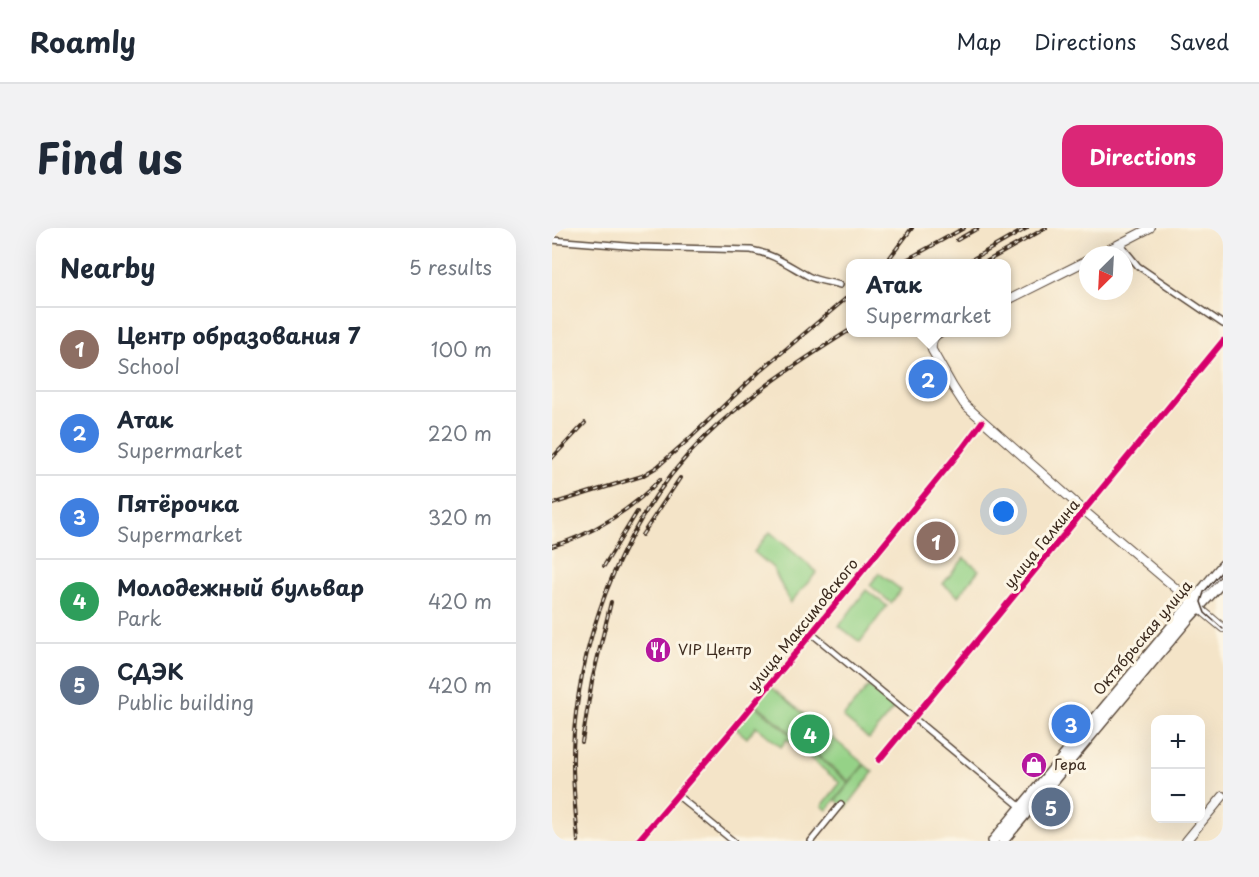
<!DOCTYPE html>
<html lang="en">
<head>
<meta charset="utf-8">
<style>
	:root { --surface:#fff; --page:#f2f2f3; --text:#1f2937; --muted:#747a83; --line:#e0e1e3; --accent:#db2777 }
	body { margin:0; font-family:"Playpen Sans",sans-serif; background:var(--page); color:var(--text) }
	.controls { position:absolute; right:18px; bottom:18px; display:grid; overflow:hidden; border-radius:12px; box-shadow:0 6px 24px #0002 }
	.controls button { width:54px; height:54px; display:grid; place-items:center; padding:0; border:0; border-bottom:2px solid var(--line); background:var(--surface); color:var(--text); font:30px sans-serif }
	.compass { position:absolute; left:527px; top:18px; width:54px; height:54px; border-radius:50%; background:var(--surface); box-shadow:0 6px 24px #0002; rotate:204deg }
	.you { position:absolute; left:452px; top:284px; width:21px; height:21px; margin:-15px; border:4px solid #fff; border-radius:50%; background:#1a73e8; box-shadow:0 0 0 9px #1a73e833 }
	.badge { display:grid; place-items:center; width:39px; height:39px; border-radius:50%; background:var(--accent); color:#fff; font-size:20px; font-weight:700 }
	.pin { position:absolute; translate:-50% -50%; border:3px solid #fff; box-shadow:0 2px 6px #0006 }
	.popup { position:absolute; left:294px; top:31px; width:165px; height:78px; box-sizing:border-box; display:grid; place-content:center; border-radius:12px; background:var(--surface); filter:drop-shadow(0 2px 4px #0005); font-size:20px; white-space:nowrap; color:var(--muted) }
	.popup b { font-size:22px; color:var(--text) }
	.popup::after { content:''; position:absolute; left:50%; top:100%; margin-left:-12px; border:12px solid transparent; border-top-color:var(--surface) }
	.list { margin:0; padding:0; list-style:none }
	h2 { display:flex; justify-content:space-between; align-items:center; height:78px; margin:0; padding:0 24px; font-size:26px }
	h2 small { font-size:20px; font-weight:400; color:var(--muted) }
	.list li { display:grid; grid-template-columns:39px 1fr auto; gap:18px; align-items:center; box-sizing:border-box; height:84px; padding:0 24px; border-top:2px solid var(--line) }
	.list b { display:block; font-size:22px; white-space:nowrap }
	.list p { margin:0; font-size:20px; white-space:nowrap; color:var(--muted) }
	.list em { font-size:20px; font-style:normal; color:var(--muted) }
	.map { position:relative; flex:none; width:671px; height:613px; overflow:hidden; border-radius:18px }
	header { display:flex; align-items:center; gap:36px; box-sizing:border-box; height:84px; padding:0 30px; background:var(--surface); border-bottom:2px solid var(--line) }
	header strong { font-size:28px }
	nav { display:flex; gap:33px; margin-inline-start:auto; font-size:21px }
	.intro { display:flex; align-items:center; justify-content:space-between; box-sizing:border-box; height:144px; padding:0 36px }
	h1 { margin:0; font-size:42px }
	.button { padding:15px 27px; border-radius:18px; background:var(--accent); color:#fff; font-size:21px; font-weight:700 }
	main { display:flex; gap:36px; padding:0 36px }
	aside { flex:1; background:var(--surface); border-radius:18px; box-shadow:0 6px 24px #0002 }
	.map>svg:first-child { display:block }
	.green { fill:#95d287; stroke:#687e52; stroke-width:1.5 }
	.lines { fill:none; stroke-linecap:round; stroke-linejoin:round }
	.street-casing { stroke:#574638; stroke-width:8 }
	.secondary-casing { stroke:#574638; stroke-width:10 }
	.primary-casing { stroke:#574638; stroke-width:12 }
	.street { stroke:#fff; stroke-width:5 }
	.secondary { stroke:#fff; stroke-width:8 }
	.primary { stroke:#fff; stroke-width:9 }
	.tram { stroke:#3b2a1e; stroke-width:1.5 }
	.rail-casing { stroke:#3b2a1e; stroke-width:4 }
	.rail { stroke:#fcf5e5; stroke-width:1.5; stroke-dasharray:4.5; stroke-linecap:butt }
	.cycleway-casing { stroke:#fcf5e5; stroke-width:10 }
	.cycleway { stroke:#d6006c; stroke-width:6 }
	.labels { text-anchor:middle; stroke-width:6; stroke-linejoin:round; paint-order:stroke }
	.street-label { font-size:15px; fill:#3b2a1e; stroke:#fcf5e5 }
	.poi-label { font-size:15px; fill:#3b2a1e; stroke:#fcf5e5; text-anchor:start }
</style>
</head>
<body>
<header>
<strong>Roamly</strong>
<nav><a>Map</a><a>Directions</a><a>Saved</a></nav>
</header>
<div class="intro"><h1>Find us</h1><a class="button">Directions</a></div>
<main>
<aside>
<h2>Nearby<small>5 results</small></h2>
<ul class="list">
<li><span class="badge" style="background:#8d6e63">1</span><div><b>Центр образования 7</b><p>School</p></div><em>100 m</em></li>
<li><span class="badge" style="background:#3f7fe0">2</span><div><b>Атак</b><p>Supermarket</p></div><em>220 m</em></li>
<li><span class="badge" style="background:#3f7fe0">3</span><div><b>Пятёрочка</b><p>Supermarket</p></div><em>320 m</em></li>
<li><span class="badge" style="background:#2e9e5b">4</span><div><b>Молодежный бульвар</b><p>Park</p></div><em>420 m</em></li>
<li><span class="badge" style="background:#5c6f8a">5</span><div><b>СДЭК</b><p>Public building</p></div><em>420 m</em></li>
</ul>
</aside>
<div class="map">
<svg width="671" height="613" viewBox="0 0 671 613">
	<rect width="100%" height="100%" fill="#fcf5e5"/>
	<filter id="ink" filterUnits="userSpaceOnUse"><feTurbulence type="fractalNoise" baseFrequency=".0167" numOctaves="2"/><feDisplacementMap in="SourceGraphic" scale="12" xChannelSelector="R" yChannelSelector="G"/><feConvolveMatrix kernelMatrix="1 2 1 2 8 2 1 2 1" color-interpolation-filters="sRGB"/></filter>
	<filter id="wash" filterUnits="userSpaceOnUse"><feTurbulence type="fractalNoise" baseFrequency=".008" numOctaves="4" result="noise"/><feDisplacementMap in="SourceGraphic" scale="24" xChannelSelector="R" yChannelSelector="G"/><feGaussianBlur stdDeviation="1.35" result="paint"/><feColorMatrix in="noise" values="0 0 0 0 0 0 0 0 0 0 0 0 0 0 0 0 0 1.4 0 .05"/><feComposite in="paint" operator="in"/></filter>
	<g filter="url(#wash)">
		<rect width="100%" height="100%" fill="#f4e4c8"/>
		<!-- green -->
		<g class="green">
			<polygon points="218,304 265,344 238,375 221,340 202,324"/>
			<polygon points="412,330 427,342 406,368 391,356"/>
			<polygon points="327,345 349,362 339,375 318,357"/>
			<polygon points="314,362 335,378 308,414 287,398"/>
			<polygon points="218,458 312,536 298,554 203,475"/>
			<polygon points="317,458 342,480 317,511 291,489"/>
			<polygon points="202,476 297,555 275,582 270,578 288,555 235,511 229,519 204,498 195,510 183,500"/>
			<polygon points="313,537 321,544 294,580 284,572"/>
		</g>
	</g>
	<g filter="url(#ink)">
		<g class="lines">
			<!-- street casing -->
			<g class="street-casing">
				<g id="street">
					<path d="M0,12l87,7 112,3c23,4 37,15 57,26 9,5 22,6 32,9"/>
					<polyline points="568,16 586,38 671,96"/>
					<polyline points="259,405 469,579"/>
					<polyline points="327,532 671,113"/>
					<polyline points="125,567 181,613"/>
					<polyline points="86,613 183,499 410,221 430,194"/>
					<polyline points="259,613 289,576"/>
				</g>
			</g>
			<!-- secondary casing -->
			<g class="secondary-casing">
				<g id="secondary">
					<polyline points="546,27 598,0"/>
					<polyline points="454,73 536,32"/>
					<path d="M389,104c-8,4 -10,10 -9,18l21,37 11,17 124,110 104,88"/>
					<polyline points="646,379 671,400"/>
					<polyline points="634,613 671,568"/>
				</g>
			</g>
			<!-- primary casing -->
			<g class="primary-casing">
				<g id="primary">
					<polyline points="441,613 671,337"/>
					<polyline points="451,613 637,390 671,353"/>
				</g>
			</g>
			<!-- street -->
			<use href="#street" class="street"/>
			<!-- secondary -->
			<use href="#secondary" class="secondary"/>
			<!-- primary -->
			<use href="#primary" class="primary"/>
			<!-- tram -->
			<polyline class="tram" points="671,342 652,364 649,374 653,385 671,401"/>
			<!-- rail casing -->
			<g class="rail-casing">
				<g id="rail">
					<polyline points="405,12 426,0"/>
					<polyline points="333,36 360,0"/>
					<polyline points="347,36 412,0"/>
					<polyline points="412,36 475,0"/>
					<polyline points="430,36 494,0"/>
					<polyline points="0,230 33,195"/>
					<polyline points="0,276 90,248 105,239 136,212 208,143 298,67"/>
					<polyline points="90,307 128,250"/>
					<path d="M0,318c38,-10 82,-38 108,-67"/>
					<polyline points="52,338 85,284"/>
					<polyline points="30,514 40,453 59,374"/>
					<path d="M26,613c-3,-36 -7,-72 -4,-109 9,-106 53,-218 130,-294 43,-42 95,-76 146,-108"/>
				</g>
			</g>
			<!-- rail -->
			<use href="#rail" class="rail"/>
			<!-- cycleway casing -->
			<g class="cycleway-casing">
				<g id="cycleway">
					<polyline points="327,532 671,113"/>
					<polyline points="86,613 183,499 410,221 430,194"/>
				</g>
			</g>
			<!-- cycleway -->
			<use href="#cycleway" class="cycleway"/>
		</g>
	</g>
	<!-- icons -->
	<defs>
		<g id="restaurant-disc" transform="scale(1.35)"><circle r="9.5" fill="#b5179e" stroke="#fcf5e5"/><path d="M-5-6h1v4h1v-4h1v4h1v-4h1v5L-1.5 .5V6h-2V.5L-5-1ZM5-6V6H3V1.5H1.5Q1.5-4 5-6Z" fill="#fff"/></g>
		<g id="shop-disc" transform="scale(1.35)"><circle r="9.5" fill="#b5179e" stroke="#fcf5e5"/><path d="M-5-2.5h2.3a2.7 3.5 0 0 1 5.4 0H5L5.5 6h-11ZM-1.5-2.5h3a1.5 2.3 0 0 0-3 0Z" fill="#fff"/></g>
	</defs>
	<g fill-rule="evenodd">
		<use href="#restaurant-disc" x="106" y="422"/>
		<use href="#shop-disc" x="482" y="537"/>
	</g>
	<g class="labels">
		<!-- street labels -->
		<g class="street-label">
			<text transform="translate(490 316) rotate(-51)" y="5">улица Галкина</text>
			<text transform="translate(251 397) rotate(-51)" y="5">улица Максимовского</text>
			<text transform="translate(591 410) rotate(-50)" y="5">Октябрьская улица</text>
		</g>
		<!-- poi labels -->
		<g class="poi-label">
			<text x="126" y="427">VIP Центр</text>
			<text x="502" y="542">Гера</text>
		</g>
	</g>
</svg>
<div class="controls">
<button>+</button>
<button>−</button>
</div>
<svg class="compass" viewBox="-18 -18 36 36"><path d="M0-13l5 13h-10z" fill="#e53935"/><path d="M0 13l5-13h-10z" fill="#747a83"/></svg>
<div class="you"></div>
<div class="pin badge" style="left:384px;top:313px;background:#8d6e63">1</div>
<div class="pin badge" style="left:376px;top:151px;background:#3f7fe0">2</div>
<div class="popup"><b>Атак</b>Supermarket</div>
<div class="pin badge" style="left:519px;top:496px;background:#3f7fe0">3</div>
<div class="pin badge" style="left:258px;top:506px;background:#2e9e5b">4</div>
<div class="pin badge" style="left:499px;top:579px;background:#5c6f8a">5</div>
</div>
</main>
</body>
</html>
